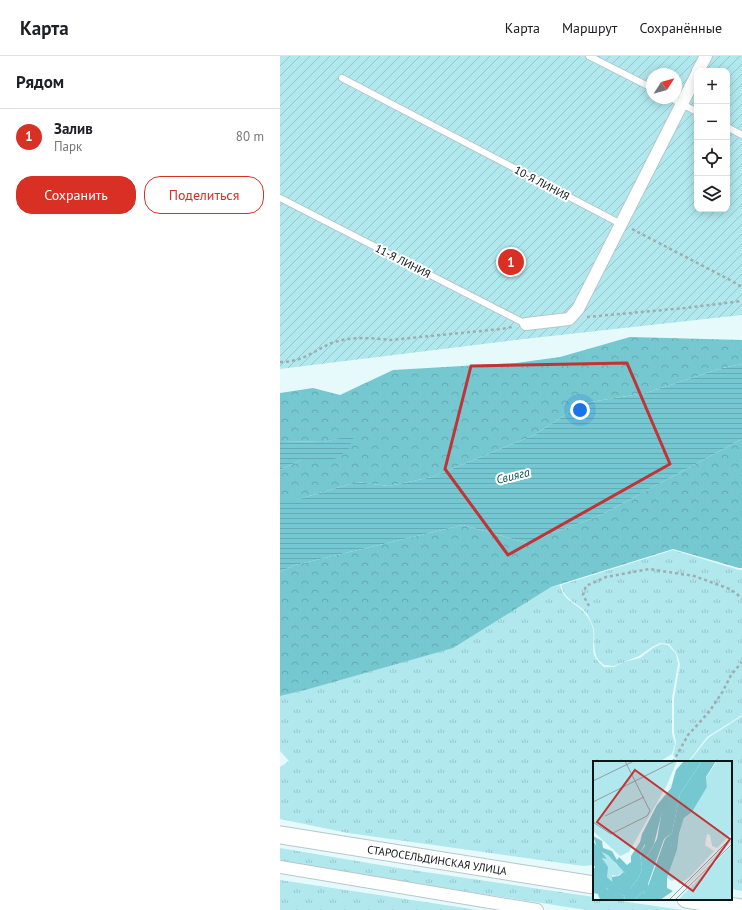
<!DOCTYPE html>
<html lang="ru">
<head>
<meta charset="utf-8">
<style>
	:root { --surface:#fff; --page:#f2f2f2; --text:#202124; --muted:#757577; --line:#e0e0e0; --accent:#d93025 }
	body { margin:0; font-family:"PT Sans",sans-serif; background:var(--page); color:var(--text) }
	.controls { position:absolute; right:12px; top:12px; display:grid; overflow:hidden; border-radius:8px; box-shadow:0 2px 10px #0003 }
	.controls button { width:36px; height:36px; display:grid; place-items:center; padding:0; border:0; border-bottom:1px solid var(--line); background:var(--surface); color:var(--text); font:20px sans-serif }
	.compass { position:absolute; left:366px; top:12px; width:36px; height:36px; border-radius:50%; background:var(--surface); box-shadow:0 2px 10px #0003; rotate:54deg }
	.you { position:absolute; left:300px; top:354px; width:14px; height:14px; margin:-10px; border:3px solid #fff; border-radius:50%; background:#1a73e8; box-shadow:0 0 0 6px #1a73e833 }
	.badge { display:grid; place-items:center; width:26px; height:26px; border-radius:50%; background:var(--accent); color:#fff; font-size:13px; font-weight:700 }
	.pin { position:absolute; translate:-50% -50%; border:2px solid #fff; box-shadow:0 1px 4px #0006 }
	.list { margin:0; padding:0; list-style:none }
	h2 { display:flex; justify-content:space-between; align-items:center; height:52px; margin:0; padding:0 16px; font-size:17px }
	h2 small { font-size:13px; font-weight:400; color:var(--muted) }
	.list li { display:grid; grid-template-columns:26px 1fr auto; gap:12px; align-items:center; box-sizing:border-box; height:56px; padding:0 16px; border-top:1px solid var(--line) }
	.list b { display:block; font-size:15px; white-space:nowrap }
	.list p { margin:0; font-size:13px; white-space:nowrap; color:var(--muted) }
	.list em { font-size:13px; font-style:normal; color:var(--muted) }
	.actions { display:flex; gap:8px; padding:12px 16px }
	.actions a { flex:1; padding:9px 0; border:1px solid var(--accent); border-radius:16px; text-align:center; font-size:14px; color:var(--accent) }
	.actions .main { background:var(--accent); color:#fff }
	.icon { flex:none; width:22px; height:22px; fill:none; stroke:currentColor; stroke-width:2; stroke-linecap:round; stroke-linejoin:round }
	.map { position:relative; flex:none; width:462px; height:854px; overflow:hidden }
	header { display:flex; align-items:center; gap:24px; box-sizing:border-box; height:56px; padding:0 20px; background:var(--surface); border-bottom:1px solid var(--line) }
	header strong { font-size:19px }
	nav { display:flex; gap:22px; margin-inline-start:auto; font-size:14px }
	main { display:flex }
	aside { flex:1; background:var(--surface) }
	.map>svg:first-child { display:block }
	.grass { fill:url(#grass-tufts) }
	.forest { fill:url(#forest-crowns) }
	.garden { fill:url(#garden-furrows); fill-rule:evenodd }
	.water { fill:url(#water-rules) }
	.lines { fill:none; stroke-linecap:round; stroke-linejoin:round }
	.lane-casing { stroke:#b5c8ca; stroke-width:8 }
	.street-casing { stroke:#b5c8ca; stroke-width:14 }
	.secondary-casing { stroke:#b5c8ca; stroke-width:19 }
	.path { stroke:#9eadaf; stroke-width:2.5; stroke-dasharray:3 3; stroke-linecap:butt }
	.lane { stroke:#fff; stroke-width:6 }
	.street { stroke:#fff; stroke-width:12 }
	.secondary { stroke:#fff; stroke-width:17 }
	.marked { fill:none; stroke:#c23336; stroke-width:3; stroke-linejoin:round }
	.labels { text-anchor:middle; stroke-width:4; stroke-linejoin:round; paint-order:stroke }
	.street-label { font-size:11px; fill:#0e1516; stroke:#fff }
	.water-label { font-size:12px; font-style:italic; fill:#0b555c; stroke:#fff }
	.inset-road { fill:none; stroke:#909ea0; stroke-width:1 }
	.view { fill:#c23336; fill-opacity:0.15; stroke:#c23336; stroke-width:2 }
	.inset-edge { fill:none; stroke:#0e1516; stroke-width:2 }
</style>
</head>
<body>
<header>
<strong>Карта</strong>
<nav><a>Карта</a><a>Маршрут</a><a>Сохранённые</a></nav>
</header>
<main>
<aside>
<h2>Рядом<small></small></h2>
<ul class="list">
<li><span class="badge">1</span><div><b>Залив</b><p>Парк</p></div><em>80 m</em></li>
</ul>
<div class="actions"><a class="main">Сохранить</a><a>Поделиться</a></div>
</aside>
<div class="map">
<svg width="462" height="854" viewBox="0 0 462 854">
	<defs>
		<pattern id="grass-tufts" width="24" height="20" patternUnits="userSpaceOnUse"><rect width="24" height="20" fill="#b0e8ee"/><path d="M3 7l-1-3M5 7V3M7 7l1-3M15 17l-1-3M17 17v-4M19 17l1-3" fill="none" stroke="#96c6cb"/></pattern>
		<pattern id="forest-crowns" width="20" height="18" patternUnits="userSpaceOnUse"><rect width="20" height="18" fill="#75c7d0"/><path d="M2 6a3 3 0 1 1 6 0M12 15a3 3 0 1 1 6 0" fill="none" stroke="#64aab2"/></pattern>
		<pattern id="garden-furrows" width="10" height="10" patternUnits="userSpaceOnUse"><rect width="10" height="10" fill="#b0e8ee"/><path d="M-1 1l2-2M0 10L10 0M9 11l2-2" fill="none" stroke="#96c6cb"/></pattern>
		<pattern id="water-rules" width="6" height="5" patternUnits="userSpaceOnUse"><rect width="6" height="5" fill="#75c8d1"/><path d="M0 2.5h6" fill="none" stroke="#64abb3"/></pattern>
	</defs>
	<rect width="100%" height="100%" fill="#e6fafc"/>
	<!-- grass -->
	<g class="grass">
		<path d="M393,494l66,20h3v145l-35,22 -19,25h-11l-4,-7 3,-12 -2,-11v-33l6,-35 -3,-10 -8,-10 -9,-1 -8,4 -13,9 -25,10 -10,-1c-3,-3 -7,-6 -8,-10 -3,-8 -1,-17 -2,-25 -1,-5 -4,-10 -6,-15 -8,-12 -23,-13 -27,-30z"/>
		<path d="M280,529c4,18 17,17 26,30 3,3 6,10 7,14 2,9 -2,20 2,28 2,4 6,7 9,10h10l10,-5 16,-4 13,-10 8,-4 7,1 8,9 2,10 -6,34v35l3,11 -3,10 -13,8h-65v103l-11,1 -235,-33 -68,-14v-52l9,-6 -9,-10v-55l25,-6 246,-103z"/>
		<polygon points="462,660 462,835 451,833 451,706 409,706 428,682"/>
		<polygon points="0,792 118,812 314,841 314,843 328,843 402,854 306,854 30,811 2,805 0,803"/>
		<polygon points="0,824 198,854 0,854"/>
	</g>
	<!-- forest -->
	<g class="forest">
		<polygon points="350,281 462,284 462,308 442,312 366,337 304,347 254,379 152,421 109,430 77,426 19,443 0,443 0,414 21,404 53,404 74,379 44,386 0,385 0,337 33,332 60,339 113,314 236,307 280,301"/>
		<polygon points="462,383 462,512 459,512 393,493 271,531 173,592 25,634 0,640 0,516 15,509 183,469 247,487 321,459"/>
	</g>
	<!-- garden -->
	<path class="garden" d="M0,0h462v259l-218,24 -244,30zM417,15h30v138h-30zM372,18h24v24h-24z"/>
	<!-- water -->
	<g class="water">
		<polygon points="462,308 462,383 321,459 247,487 183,469 15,509 0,516 0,443 19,443 77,426 109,430 152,421 254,379 304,347 366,337 442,312"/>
		<polygon points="75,378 68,394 53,404 21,404 0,414 0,385 44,386"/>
	</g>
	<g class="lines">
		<!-- lane casing -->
		<g class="lane-casing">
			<g id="lane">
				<polyline points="309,0 372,32"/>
				<polyline points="62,22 341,168"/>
				<polyline points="391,42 417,56"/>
				<polyline points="447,71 462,79"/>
				<polyline points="0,142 246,268"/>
			</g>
		</g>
		<!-- street casing -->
		<g class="street-casing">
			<g id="street">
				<polyline points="418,15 426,0"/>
				<polyline points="246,268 289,263 298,253 417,18"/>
				<polyline points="0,811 257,854"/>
			</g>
		</g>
		<!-- secondary casing -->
		<g class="secondary-casing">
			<g id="secondary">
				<polyline points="0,779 314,829"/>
				<polyline points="406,843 462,852"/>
			</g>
		</g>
		<!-- path -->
		<g class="path">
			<polyline points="352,173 450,224 462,231"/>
			<polyline points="307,261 405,252 462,245"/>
			<path d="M0,306c4,0 8,0 12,-1 15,-3 27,-13 40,-18 18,-7 40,-5 58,-3l111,-11 11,-2"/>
			<polyline points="309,550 303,539 306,530 326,521 369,513 414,520 450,533 462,542"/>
			<polyline points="393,706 408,679 429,656 443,635 451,619 462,606"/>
		</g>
		<!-- lane -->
		<use href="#lane" class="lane"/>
		<!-- street -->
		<use href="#street" class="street"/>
		<!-- secondary -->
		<use href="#secondary" class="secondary"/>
	</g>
	<!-- marked area -->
	<path class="marked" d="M347,307l43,101 -162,91 -63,-86 26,-103z"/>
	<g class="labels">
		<!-- street labels -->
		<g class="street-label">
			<text transform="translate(262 127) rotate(28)" y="4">10-Я ЛИНИЯ</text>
			<text transform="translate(123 205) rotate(27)" y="4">11-Я ЛИНИЯ</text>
			<text transform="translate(157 804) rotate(9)" y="4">СТАРОСЕЛЬДИНСКАЯ УЛИЦА</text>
		</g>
		<!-- water labels -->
		<g class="water-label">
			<text transform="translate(233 420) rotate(-14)" y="4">Свияга</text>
		</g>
	</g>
	<!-- overview -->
	<g transform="translate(313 705)">
		<rect width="139" height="139" fill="#e6fafc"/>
		<path d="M124,0h15v72l-15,15 -5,-2 -2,-11 -3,-1 -2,11 9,6 -24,26 -11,7 -2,-6 -5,3 -5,-3 10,-28 2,-16 5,-16 8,-6 15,-25 -1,-9zM139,78v3l-47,45v-1zM139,84v55h-54z" fill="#b0e8ee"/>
		<path d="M91,0h5l-28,55 -7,28 -9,16v-16l-5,9 2,15 -3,9 -9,12h-9l-8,-5 -2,-7 8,-1 4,-4 -7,-9 -18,-13 -5,-14 9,5 1,7 9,3 5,9 2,-3 8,8 4,-3v-6l9,-14 2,-8 15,-29 14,-17 5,-18zM109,0h14l-10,16 1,10 -15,25 -8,6 -5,16 -2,16 -10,28v10l6,3 -13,9h-26l10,-9 1,4 20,-56 7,-6 8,-39zM3,106l5,13 6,9 18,7 -1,4h-24l-2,-6 -5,-1v-24z" fill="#75c7d0"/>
		<path d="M5,89l10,5 17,18 -3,-1 -4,4 -6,-1v5l-5,-3 -1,-12 -4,-8 5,2z" fill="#b0e8ee"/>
		<path d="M0,0h84l-10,24 -38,67 -9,4 -27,-25z" fill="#b0e8ee"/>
		<path d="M96,0h13l-22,33 -8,39 -8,6 -16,45 2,7 -5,5 -1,-5 -10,9h-10l1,-4 -15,-5 -7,-6 -10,-22v-22l14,18 -5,-1 6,9 -1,10 14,12h9l9,-12 3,-9 -2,-15 6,-9 -1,16 12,-21 4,-23 7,-18z" fill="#75c8d1"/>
		<path class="inset-road" d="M0,20l41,-20M0,41l82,-41M12,55l39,-19M0,61l18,12 36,-18 3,-5 -25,-50M76,139l63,-63M82,139l57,-56"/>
		<path class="view" d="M42,9l95,69 -37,52 -96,-69z"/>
		<rect width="139" height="139" class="inset-edge"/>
	</g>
</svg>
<div class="controls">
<button>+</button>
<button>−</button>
<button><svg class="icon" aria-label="locate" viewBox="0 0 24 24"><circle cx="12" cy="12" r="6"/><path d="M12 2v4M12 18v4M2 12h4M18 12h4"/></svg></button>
<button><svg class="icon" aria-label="layers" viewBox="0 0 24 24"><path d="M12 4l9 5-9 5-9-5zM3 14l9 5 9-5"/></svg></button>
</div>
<svg class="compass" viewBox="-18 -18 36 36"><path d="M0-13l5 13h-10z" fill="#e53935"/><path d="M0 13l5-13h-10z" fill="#757577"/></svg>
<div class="you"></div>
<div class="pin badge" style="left:231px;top:206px">1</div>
</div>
</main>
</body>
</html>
